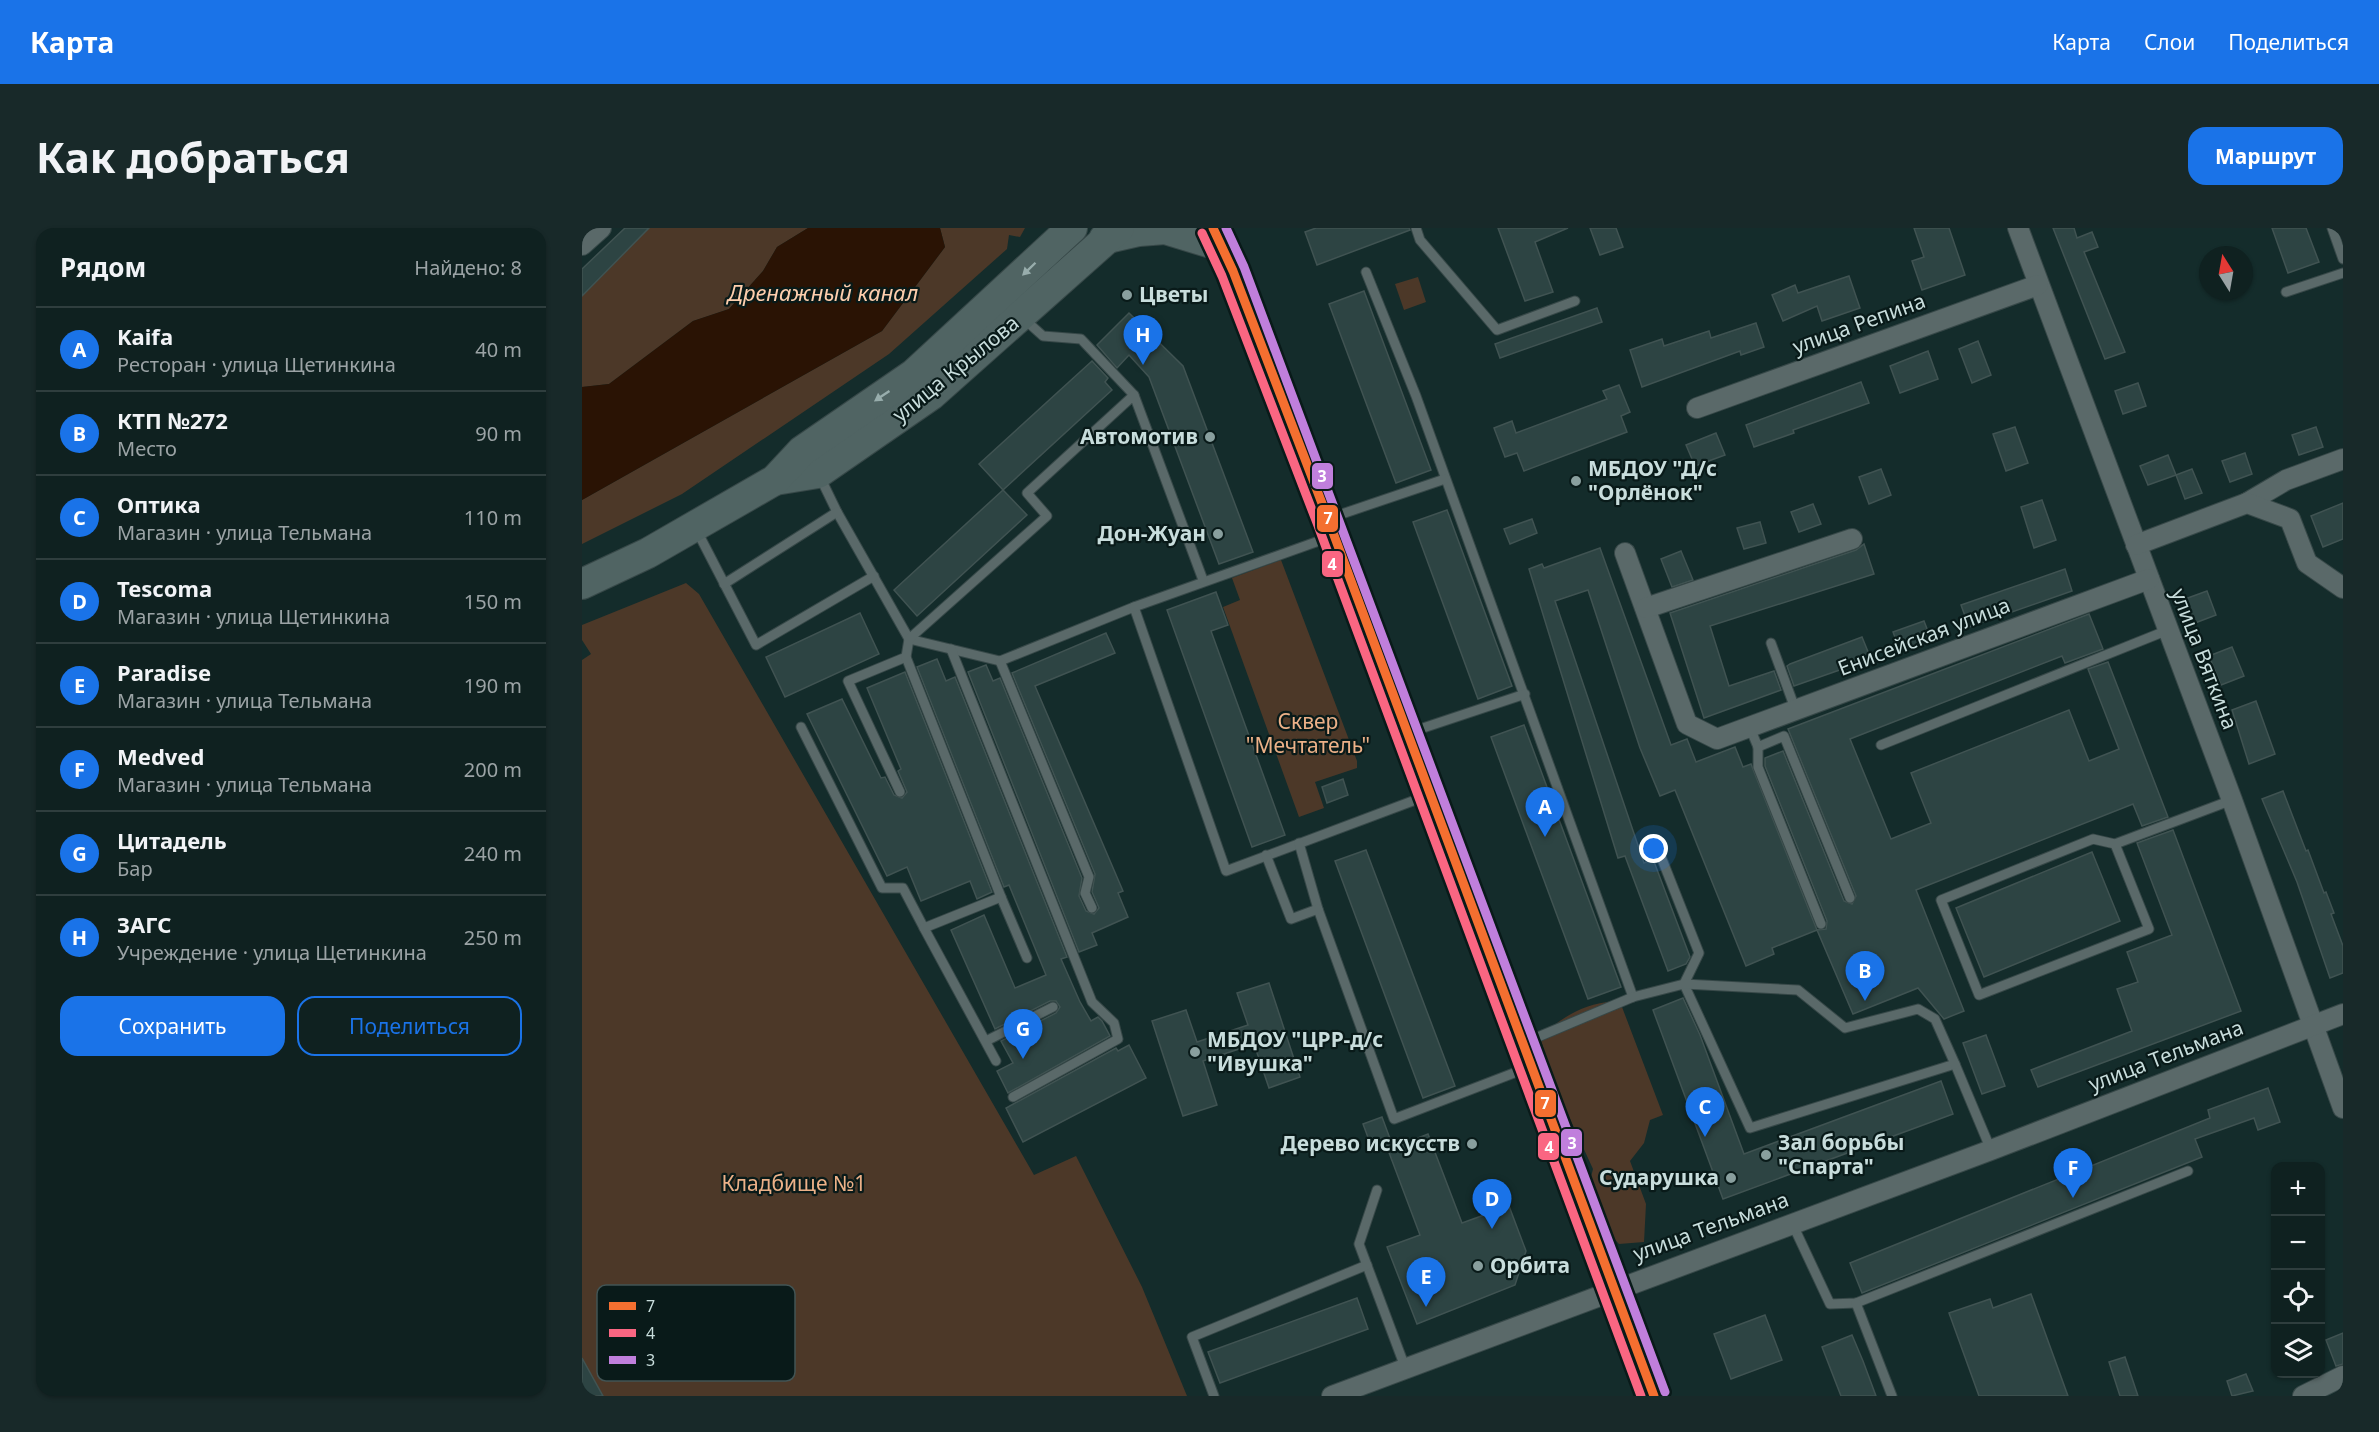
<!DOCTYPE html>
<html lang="ru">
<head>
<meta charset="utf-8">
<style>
	:root { --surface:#0f2120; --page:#182929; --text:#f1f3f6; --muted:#9ba3a5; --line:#2f3e3e; --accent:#1a73e8 }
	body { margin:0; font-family:"Noto Sans",sans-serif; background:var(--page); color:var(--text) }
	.controls { position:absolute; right:18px; bottom:18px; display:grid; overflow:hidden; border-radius:12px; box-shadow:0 2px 4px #0004 }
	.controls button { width:54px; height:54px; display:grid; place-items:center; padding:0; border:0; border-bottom:2px solid var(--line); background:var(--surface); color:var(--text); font:30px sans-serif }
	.compass { position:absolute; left:1617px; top:18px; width:54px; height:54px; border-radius:50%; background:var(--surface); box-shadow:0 2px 4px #0004; rotate:349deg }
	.you { position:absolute; left:1072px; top:621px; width:21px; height:21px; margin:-15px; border:4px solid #fff; border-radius:50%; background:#1a73e8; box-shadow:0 0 0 9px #1a73e833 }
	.badge { display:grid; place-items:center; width:39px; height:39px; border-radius:50%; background:var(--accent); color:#fff; font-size:20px; font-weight:700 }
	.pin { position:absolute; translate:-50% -50px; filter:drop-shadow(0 2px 3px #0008) }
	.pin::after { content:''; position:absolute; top:32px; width:21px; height:18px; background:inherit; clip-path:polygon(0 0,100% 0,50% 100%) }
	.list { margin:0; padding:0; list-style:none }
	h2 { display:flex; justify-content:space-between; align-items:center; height:78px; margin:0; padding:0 24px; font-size:26px }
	h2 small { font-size:20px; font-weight:400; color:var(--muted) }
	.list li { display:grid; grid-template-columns:39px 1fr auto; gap:18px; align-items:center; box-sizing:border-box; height:84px; padding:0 24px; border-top:2px solid var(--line) }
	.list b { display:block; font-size:22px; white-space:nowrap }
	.list p { margin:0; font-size:20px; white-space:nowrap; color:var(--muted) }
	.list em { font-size:20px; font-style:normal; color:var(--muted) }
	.actions { display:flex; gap:12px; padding:18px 24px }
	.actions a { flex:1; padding:14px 0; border:2px solid var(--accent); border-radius:18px; text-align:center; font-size:21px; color:var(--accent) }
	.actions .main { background:var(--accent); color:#fff }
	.icon { flex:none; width:33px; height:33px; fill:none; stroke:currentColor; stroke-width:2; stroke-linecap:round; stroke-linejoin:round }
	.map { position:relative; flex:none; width:1761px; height:1168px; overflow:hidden; border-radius:18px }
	header { display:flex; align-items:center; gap:36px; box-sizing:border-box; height:84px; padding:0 30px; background:var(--accent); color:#fff }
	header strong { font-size:28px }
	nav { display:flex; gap:33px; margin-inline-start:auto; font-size:21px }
	.intro { display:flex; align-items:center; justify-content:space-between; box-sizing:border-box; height:144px; padding:0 36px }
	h1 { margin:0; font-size:42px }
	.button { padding:15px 27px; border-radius:18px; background:var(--accent); color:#fff; font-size:21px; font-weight:700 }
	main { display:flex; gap:36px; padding:0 36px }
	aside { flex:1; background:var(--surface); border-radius:18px; box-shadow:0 2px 4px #0004 }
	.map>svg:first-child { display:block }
	.green { fill:#4c3828 }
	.water { fill:#2a1304 }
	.building { fill:#2d4443; stroke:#405352; stroke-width:1.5 }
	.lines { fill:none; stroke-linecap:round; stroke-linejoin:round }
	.service-casing { stroke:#374848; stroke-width:11 }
	.minor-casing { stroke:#374848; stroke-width:22 }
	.primary-casing { stroke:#374848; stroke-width:32 }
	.service { stroke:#5a6969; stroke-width:9 }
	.minor { stroke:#5a6969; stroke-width:20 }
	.primary { stroke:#506463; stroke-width:30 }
	.bus-1-casing { stroke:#091a19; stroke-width:14 }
	.bus-2-casing { stroke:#091a19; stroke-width:14 }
	.bus-3-casing { stroke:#091a19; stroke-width:14 }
	.bus-1 { stroke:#f46f30; stroke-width:9 }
	.bus-2 { stroke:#fa6682; stroke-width:9 }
	.bus-3 { stroke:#c07fdc; stroke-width:9 }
	.oneway { fill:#98adac }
	.poi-dot { fill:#899f9e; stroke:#091a19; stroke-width:2 }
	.labels { text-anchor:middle; stroke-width:4.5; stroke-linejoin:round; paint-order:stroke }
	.poi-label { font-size:21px; font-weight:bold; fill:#c8dddc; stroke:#091a19; text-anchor:start }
	.street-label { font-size:21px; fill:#c8dddc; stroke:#091a19 }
	.park-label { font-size:21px; fill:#ecb188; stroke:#091a19 }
	.water-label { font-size:22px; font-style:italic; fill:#fecead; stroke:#091a19 }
	.key { fill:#091a19; stroke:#425454; stroke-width:1.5 }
	.key-label { font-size:16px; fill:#c8dddc }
	.line-badge { stroke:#091a19; stroke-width:2 }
	.badge-label { font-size:16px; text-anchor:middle; font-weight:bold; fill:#fff }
</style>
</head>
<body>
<header>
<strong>Карта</strong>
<nav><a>Карта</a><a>Слои</a><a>Поделиться</a></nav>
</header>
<div class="intro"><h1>Как добраться</h1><a class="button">Маршрут</a></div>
<main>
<aside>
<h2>Рядом<small>Найдено: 8</small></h2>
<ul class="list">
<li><span class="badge">A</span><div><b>Kaifa</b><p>Ресторан · улица Щетинкина</p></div><em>40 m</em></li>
<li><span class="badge">B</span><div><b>КТП №272</b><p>Место</p></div><em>90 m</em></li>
<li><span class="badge">C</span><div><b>Оптика</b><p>Магазин · улица Тельмана</p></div><em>110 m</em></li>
<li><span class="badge">D</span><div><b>Tescoma</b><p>Магазин · улица Щетинкина</p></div><em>150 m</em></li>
<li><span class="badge">E</span><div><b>Paradise</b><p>Магазин · улица Тельмана</p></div><em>190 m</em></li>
<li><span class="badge">F</span><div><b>Medved</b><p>Магазин · улица Тельмана</p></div><em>200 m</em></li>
<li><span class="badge">G</span><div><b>Цитадель</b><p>Бар</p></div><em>240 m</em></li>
<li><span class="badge">H</span><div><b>ЗАГС</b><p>Учреждение · улица Щетинкина</p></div><em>250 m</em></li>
</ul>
<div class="actions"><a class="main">Сохранить</a><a>Поделиться</a></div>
</aside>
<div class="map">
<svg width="1761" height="1168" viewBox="0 0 1761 1168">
	<rect width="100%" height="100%" fill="#142c2b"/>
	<!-- green -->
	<g class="green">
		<polygon points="67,0 226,0 195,19 181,43 147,81 111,93 27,156 0,159 0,68"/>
		<polygon points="358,0 443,0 438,9 427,7 425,21 307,126 100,266 0,316 0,272 300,103 363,19"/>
		<polygon points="836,49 844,74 822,82 813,56"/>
		<polygon points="699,332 775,533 775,540 733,554 742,580 717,589 641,379 658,372 650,350"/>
		<polygon points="104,355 117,366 452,947 494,928 560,1059 605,1168 13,1168 0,1144 0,432 9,426 0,412 0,397"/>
		<path d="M1032,773l8,6 41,108 -13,5 -6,23 -14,18 16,43 -2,38 -25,2 -29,-32 -3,-19 6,-24 -40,-87 -13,-45c22,-20 43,-33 74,-36z"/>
	</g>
	<!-- water -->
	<polygon class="water" points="226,0 358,0 363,19 300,103 0,272 0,159 27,156 111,93 147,81 181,43 195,19"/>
	<!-- building -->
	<g class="building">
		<polygon points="43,0 67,0 0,68 0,41"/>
		<polygon points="734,0 827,0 828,2 735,37 723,4"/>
		<polygon points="916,0 986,0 953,14 971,64 943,73"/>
		<polygon points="1008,0 1034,0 1041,19 1018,27"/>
		<polygon points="1332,0 1367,0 1383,47 1340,62 1330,33 1342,29"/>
		<polygon points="1471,0 1492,0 1495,10 1510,4 1516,19 1502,24 1543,124 1523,131"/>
		<polygon points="1690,0 1724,0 1737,34 1706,45"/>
		<polygon points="1267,48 1278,80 1240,93 1235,78 1201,93 1190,67 1213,57 1216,65"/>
		<polygon points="782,63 849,242 814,255 747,76"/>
		<polygon points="1015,80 1020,94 918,130 913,116"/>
		<polygon points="547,85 601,138 671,324 637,336 567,149 547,127 535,140 515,117"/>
		<polygon points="1174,95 1182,119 1159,127 1158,123 1060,159 1048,122 1080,111 1082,118 1127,103 1129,110"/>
		<polygon points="1396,113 1409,147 1390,155 1377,121"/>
		<polygon points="1346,123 1356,151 1318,165 1308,138"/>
		<polygon points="510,133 526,150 523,154 530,162 421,262 397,236"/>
		<polygon points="1279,154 1287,175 1211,202 1212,205 1172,219 1164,197"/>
		<polygon points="1556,155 1564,178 1541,186 1533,163"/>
		<polygon points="1037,157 1048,184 1039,188 1045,204 942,243 935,225 923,229 912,200 930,193 934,205 1025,171 1021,163"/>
		<polygon points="1433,199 1446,235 1424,243 1411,206"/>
		<polygon points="1734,199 1741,219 1717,227 1710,207"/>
		<polygon points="1134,205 1143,227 1113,238 1104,217"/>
		<polygon points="1663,225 1670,246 1648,254 1640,233"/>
		<polygon points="1586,227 1594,247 1566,257 1558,238"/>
		<polygon points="1299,241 1309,267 1287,276 1277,249"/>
		<polygon points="1610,241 1620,265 1603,271 1594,247"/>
		<polygon points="421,262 445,287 335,388 312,362"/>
		<polygon points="1460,272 1474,312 1452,320 1439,279"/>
		<polygon points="1761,275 1761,311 1741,319 1729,288"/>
		<polygon points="1231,276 1239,296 1217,304 1209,284"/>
		<polygon points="865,282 930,458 896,471 831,294"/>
		<polygon points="950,291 955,305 928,316 922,301"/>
		<polygon points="1178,294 1184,315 1162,321 1155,300"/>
		<polygon points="1282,316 1292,346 1128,398 1147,458 1192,443 1199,462 1122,490 1088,385 1274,322"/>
		<polygon points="1018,320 1089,517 1105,511 1114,534 1153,519 1161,539 1169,536 1235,702 1244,701 1245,693 1183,538 1183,530 1201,523 1262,673 1270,676 1274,668 1206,501 1507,386 1521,421 1483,435 1480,428 1268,511 1309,611 1349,595 1329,545 1487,482 1507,533 1537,521 1506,441 1526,434 1586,589 1560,598 1551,576 1334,662 1382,783 1362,791 1336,760 1271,786 1235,702 1190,720 1192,726 1164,738 1093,562 1078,568 1058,520 1006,362 973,373 1062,635 1071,631 1108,729 1104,736 1086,743 1043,628 1036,630 947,341 960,336 962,340"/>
		<polygon points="1099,323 1111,352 1090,359 1079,331"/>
		<polygon points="1483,341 1490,363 1387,399 1379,377"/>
		<polygon points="1625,363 1634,387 1613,395 1603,371"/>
		<polygon points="634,364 646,397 629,403 703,607 670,619 585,382"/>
		<polygon points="278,385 297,426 203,469 184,429"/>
		<polygon points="1342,393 1349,411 1318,422 1311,404"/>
		<polygon points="524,405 533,425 453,458 541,663 536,665 546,689 510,705 515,717 497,724 386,444 404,437 411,453 418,450 500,650 497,668 504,683 512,686 517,680 510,664 513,646 430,445"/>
		<polygon points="1280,409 1289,431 1212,458 1205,438 1208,436"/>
		<polygon points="1650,419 1662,448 1639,457 1627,428"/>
		<polygon points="355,431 364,453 373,449 485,729 479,731 498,774 509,793 516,789 520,793 528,808 426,865 415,843 431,835 419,813 474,785 478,779 474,773 468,773 413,801 369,702 402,687 433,760 464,747 427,657 422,659 335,439"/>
		<polygon points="323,444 410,664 395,671 388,653 339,673 325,639 305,648 225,486 260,471 299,550 303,549 312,567 320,570 325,564 316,543 319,541 285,460"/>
		<polygon points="1674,473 1693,526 1667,536 1650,482"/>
		<polygon points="942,497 1039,759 1006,771 909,509"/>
		<polygon points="761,551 766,567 745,575 740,559"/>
		<polygon points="1701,563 1724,623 1726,622 1742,665 1744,664 1752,685 1749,686 1761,718 1761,745 1748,750 1715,654 1680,571"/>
		<polygon points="1591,602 1659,783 1456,859 1449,842 1550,803 1535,761 1556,754 1545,724 1590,707 1555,615"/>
		<polygon points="784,622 873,858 841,870 753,633"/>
		<polygon points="1510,624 1538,693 1402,749 1374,680"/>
		<polygon points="687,755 718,849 687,860 672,816 621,833 635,877 601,888 570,793 604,782 615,814 666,797 655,765"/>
		<polygon points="1101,770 1118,807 1162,926 1359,853 1371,886 1141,971 1071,782"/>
		<polygon points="1404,807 1423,858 1400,866 1381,815"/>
		<polygon points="547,817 564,850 441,914 424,880 534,820 536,823"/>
		<polygon points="1686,860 1698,894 1676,902 1672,890 1613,911 1620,929 1280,1065 1268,1035 1628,890 1626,882"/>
		<polygon points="800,889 810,916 791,923 781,896"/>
		<polygon points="846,906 880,995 927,978 944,1023 933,1057 835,1096 805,1019 838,1007 806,922"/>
		<polygon points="1449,1066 1486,1168 1397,1168 1367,1085 1408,1071 1411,1080"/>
		<polygon points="775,1070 786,1101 638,1155 626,1124"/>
		<polygon points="1183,1087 1200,1132 1149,1151 1132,1106"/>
		<polygon points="1761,1105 1761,1136 1754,1138 1744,1112"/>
		<polygon points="1270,1107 1281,1133 1294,1168 1259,1168 1240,1119"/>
		<polygon points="1543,1129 1556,1168 1538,1168 1527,1134"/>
		<polygon points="0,1130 21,1168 0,1168"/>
		<polygon points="1664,1146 1671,1163 1650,1168 1645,1153"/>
	</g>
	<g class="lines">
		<!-- service casing -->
		<g class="service-casing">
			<g id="service">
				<polyline points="834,0 838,12 915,102 993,73"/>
				<polyline points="1750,0 1761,31"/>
				<polyline points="784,44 834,168 1051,769"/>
				<polyline points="1704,64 1761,45"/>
				<polyline points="441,90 461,108 499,111 552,167"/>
				<polyline points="238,249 255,284 327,411 418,433 552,379 644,643 844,568"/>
				<polyline points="748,290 863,251"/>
				<polyline points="114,301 174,417 292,348"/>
				<polyline points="142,356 255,284"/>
				<polyline points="552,379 748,309"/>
				<polyline points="1189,415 1214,483"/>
				<polyline points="369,421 510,774 532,795 536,811 431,869"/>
				<polyline points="418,433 507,649 503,665 510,680"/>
				<polyline points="219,499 300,660 321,660 342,700"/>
				<polyline points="1168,500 1176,519 1202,508 1268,670"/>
				<polyline points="829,504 943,466"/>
				<polyline points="1299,517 1586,402"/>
				<polyline points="1176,519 1176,539 1239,696"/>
				<polyline points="318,564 266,453 324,429"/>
				<polyline points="717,615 736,681 812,891 945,840"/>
				<polyline points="1533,616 1567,701 1397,767 1359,672 1511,611 1533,616 1650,572"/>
				<polyline points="1076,621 1117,725 1102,756 1168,900 1373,836 1409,922"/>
				<polyline points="684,627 709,691 736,681"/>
				<polyline points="419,669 445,730"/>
				<polyline points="404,813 471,779"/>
				<polyline points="944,814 1051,769 1102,756 1216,762 1263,800 1336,781 1353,791 1373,836"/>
				<polyline points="414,833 342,700 419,669 324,429 327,411 465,288 445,265 552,167 621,352"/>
				<polyline points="795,962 777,1016 823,1139"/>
				<polyline points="1210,995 1248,1076 1274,1075 1606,943"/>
				<polyline points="1274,1075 1310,1168"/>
				<polyline points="632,1168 610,1109 785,1037"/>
			</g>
		</g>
		<!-- minor casing -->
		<g class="minor-casing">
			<g id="minor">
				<polyline points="1436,0 1650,572 1761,880"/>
				<polyline points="0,17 19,0"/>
				<polyline points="1115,180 1456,57"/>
				<polyline points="1665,275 1704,252 1761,231"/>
				<polyline points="1554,317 1665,275 1708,291 1725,335 1761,360"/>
				<polyline points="1043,325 1105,496 1135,511 1567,351"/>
				<polyline points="1064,380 1270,311"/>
				<polyline points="750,1168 1409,922 1761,786"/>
				<polyline points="1721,1168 1761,1148"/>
			</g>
		</g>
		<!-- primary casing -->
		<g class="primary-casing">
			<g id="primary">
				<polyline points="631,0 651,43 746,291 827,514 1072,1168"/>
				<polyline points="522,11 557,3 583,1 639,18"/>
				<polyline points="193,252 236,245 349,167 537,0"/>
				<polyline points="0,356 66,325 193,252 220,223 332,146 490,0"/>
			</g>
		</g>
		<!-- service -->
		<use href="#service" class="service"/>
		<!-- minor -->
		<use href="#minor" class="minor"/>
		<!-- primary -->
		<use href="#primary" class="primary"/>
		<!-- bus-1 casing -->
		<g class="bus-1-casing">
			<polyline id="bus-1" points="631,0 651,43 746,291 1072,1168"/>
		</g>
		<!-- bus-2 casing -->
		<g class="bus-2-casing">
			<polyline id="bus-2" points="620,5 640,48 735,295 1059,1168"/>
		</g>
		<!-- bus-3 casing -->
		<g class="bus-3-casing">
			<polyline id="bus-3" points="644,0 662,39 1083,1164"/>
		</g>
		<!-- bus-1 -->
		<use href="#bus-1" class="bus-1"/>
		<!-- bus-2 -->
		<use href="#bus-2" class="bus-2"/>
		<!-- bus-3 -->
		<use href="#bus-3" class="bus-3"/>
	</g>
	<!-- one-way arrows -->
	<defs><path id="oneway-solid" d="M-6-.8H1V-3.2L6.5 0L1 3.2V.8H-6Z" transform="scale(1.5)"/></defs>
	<g class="oneway">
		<use href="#oneway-solid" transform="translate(447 41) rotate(136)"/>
		<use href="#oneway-solid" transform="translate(300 168) rotate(146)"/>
	</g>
	<!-- markers -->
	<g class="poi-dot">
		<circle cx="545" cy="67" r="6"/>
		<circle cx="628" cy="209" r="6"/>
		<circle cx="994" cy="253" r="6"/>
		<circle cx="636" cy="306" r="6"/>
		<circle cx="613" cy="824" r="6"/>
		<circle cx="890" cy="916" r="6"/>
		<circle cx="1184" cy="927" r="6"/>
		<circle cx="1149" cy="950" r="6"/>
		<circle cx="896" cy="1038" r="6"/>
	</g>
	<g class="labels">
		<!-- poi labels -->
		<g class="poi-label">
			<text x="557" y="74">Цветы</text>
			<text x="616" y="216" text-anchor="end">Автомотив</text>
			<text x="1006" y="248">МБДОУ "Д/с<tspan x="1006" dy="24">"Орлёнок"</tspan></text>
			<text x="624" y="313" text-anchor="end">Дон-Жуан</text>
			<text x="625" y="819">МБДОУ "ЦРР-д/с<tspan x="625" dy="24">"Ивушка"</tspan></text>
			<text x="1196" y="922">Зал борьбы<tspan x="1196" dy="24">"Спарта"</tspan></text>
			<text x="878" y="923" text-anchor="end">Дерево искусств</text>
			<text x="1137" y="957" text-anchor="end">Сударушка</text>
			<text x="908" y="1045">Орбита</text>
		</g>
		<!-- street labels -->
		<g class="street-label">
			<text transform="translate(1277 96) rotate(-20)" y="7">улица Репина</text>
			<text transform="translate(374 141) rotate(-39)" y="7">улица Крылова</text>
			<text transform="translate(1342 409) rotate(-21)" y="7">Енисейская улица</text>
			<text transform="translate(1622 431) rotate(69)" y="7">улица Вяткина</text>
			<text transform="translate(1584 828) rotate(-21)" y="7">улица Тельмана</text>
			<text transform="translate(1129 999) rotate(-20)" y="7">улица Тельмана</text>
		</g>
		<!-- park labels -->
		<g class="park-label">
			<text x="726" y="501">Сквер<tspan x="726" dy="24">"Мечтатель"</tspan></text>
			<text x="212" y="963">Кладбище №1</text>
		</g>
		<!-- water labels -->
		<g class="water-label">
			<text x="241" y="73">Дренажный канал</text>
		</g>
	</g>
	<!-- legend -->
	<rect x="15" y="1057" width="198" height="96" rx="9" class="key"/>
	<rect x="27" y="1074" width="27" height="8" fill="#f46f30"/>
	<rect x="27" y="1101" width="27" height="8" fill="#fa6682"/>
	<rect x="27" y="1128" width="27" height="8" fill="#c07fdc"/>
	<g class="key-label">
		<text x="64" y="1084">7</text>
		<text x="64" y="1111">4</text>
		<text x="64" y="1138">3</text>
	</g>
	<g class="line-badge">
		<rect x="729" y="234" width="23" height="28" rx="6" fill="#c07fdc"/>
		<rect x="734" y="276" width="23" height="29" rx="6" fill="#f46f30"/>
		<rect x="739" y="322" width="23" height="28" rx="6" fill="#fa6682"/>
		<rect x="952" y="861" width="23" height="29" rx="6" fill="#f46f30"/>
		<rect x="978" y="900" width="23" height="29" rx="6" fill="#c07fdc"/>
		<rect x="955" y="904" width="23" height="29" rx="6" fill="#fa6682"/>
	</g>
	<g class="badge-label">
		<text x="740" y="254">3</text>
		<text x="746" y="296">7</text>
		<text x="750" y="342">4</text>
		<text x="963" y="881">7</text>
		<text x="990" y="921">3</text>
		<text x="967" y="925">4</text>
	</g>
</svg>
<div class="controls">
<button>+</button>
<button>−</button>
<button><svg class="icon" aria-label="locate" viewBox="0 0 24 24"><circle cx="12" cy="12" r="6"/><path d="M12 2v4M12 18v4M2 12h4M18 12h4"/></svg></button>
<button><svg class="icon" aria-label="layers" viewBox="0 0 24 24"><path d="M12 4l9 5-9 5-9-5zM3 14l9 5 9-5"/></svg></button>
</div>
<svg class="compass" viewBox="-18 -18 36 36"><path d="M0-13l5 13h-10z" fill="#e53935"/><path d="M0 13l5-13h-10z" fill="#9ba3a5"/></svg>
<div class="you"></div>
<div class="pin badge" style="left:963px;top:609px">A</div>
<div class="pin badge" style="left:1283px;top:773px">B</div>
<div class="pin badge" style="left:1123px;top:909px">C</div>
<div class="pin badge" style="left:910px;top:1001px">D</div>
<div class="pin badge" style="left:844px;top:1079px">E</div>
<div class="pin badge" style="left:1491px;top:970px">F</div>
<div class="pin badge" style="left:441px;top:831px">G</div>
<div class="pin badge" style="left:561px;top:137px">H</div>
</div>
</main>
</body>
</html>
